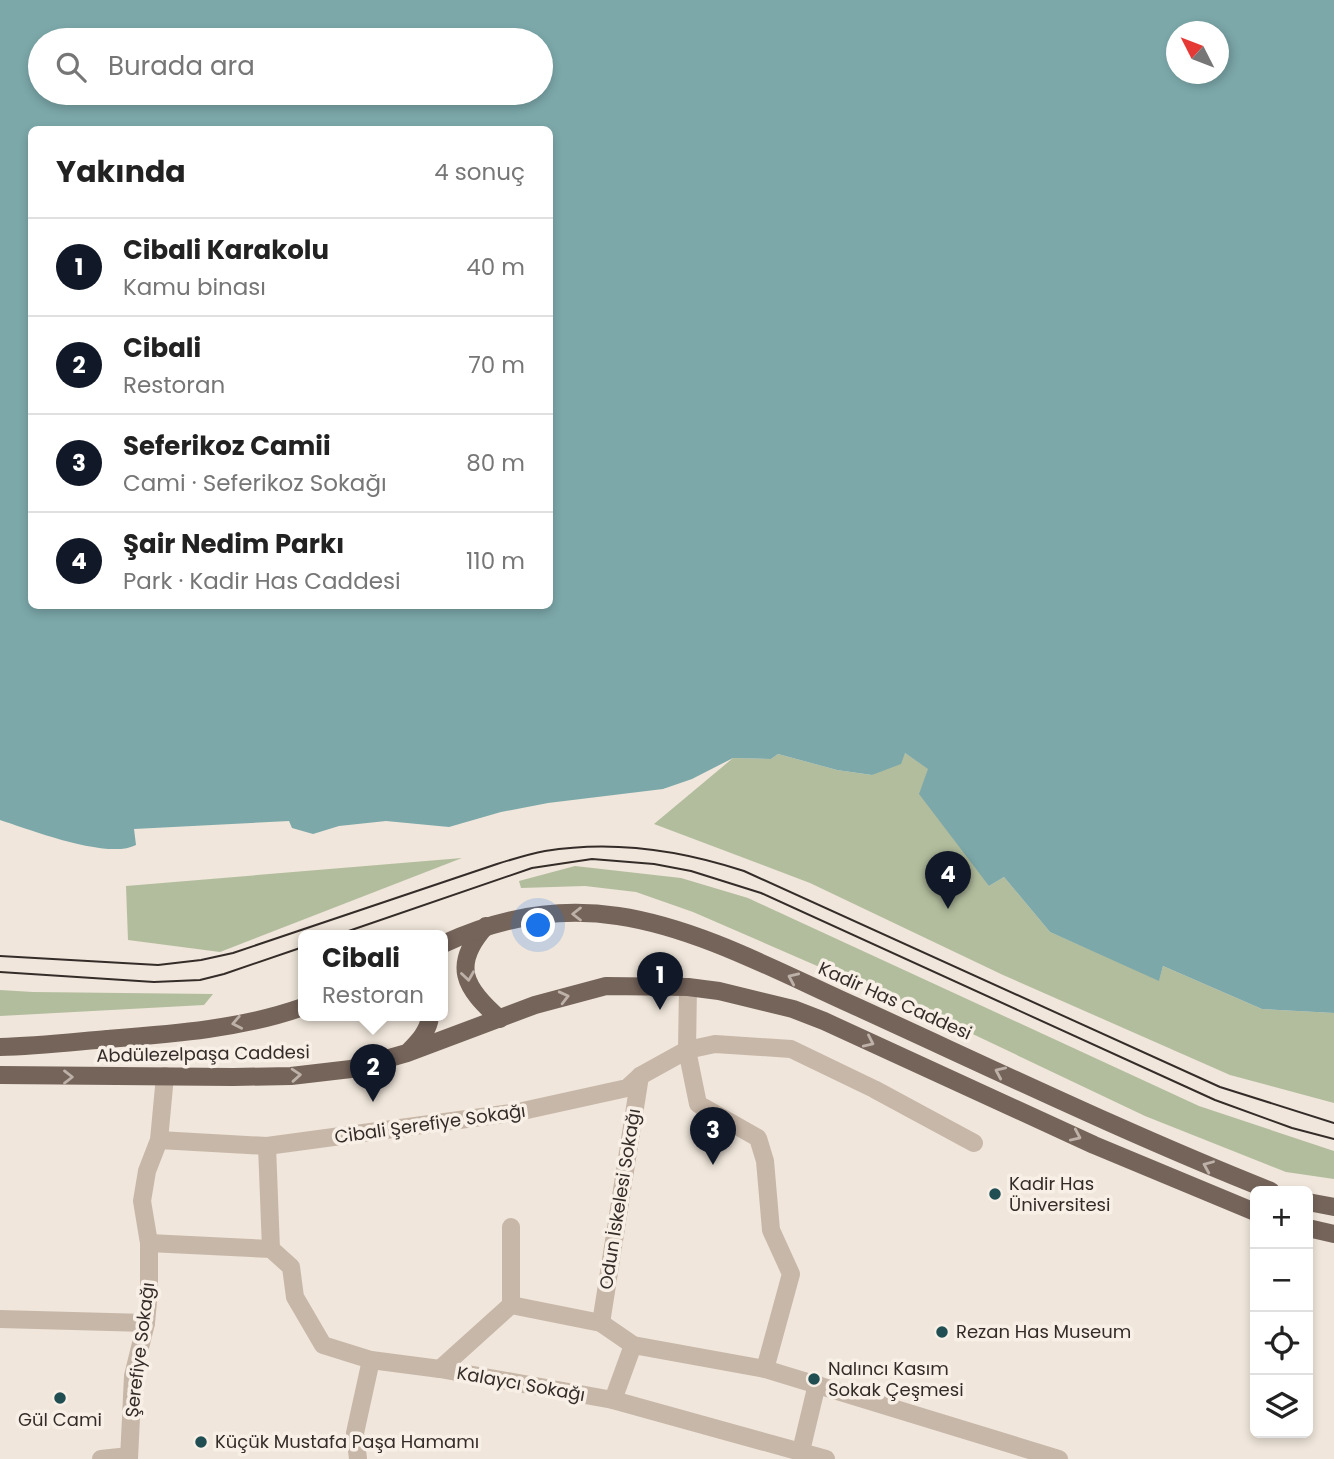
<!DOCTYPE html>
<html lang="tr">
<head>
<meta charset="utf-8">
<style>
	:root { --surface:#fff; --page:#f6f6f6; --text:#222; --muted:#767676; --line:#e0e0e0; --accent:#111827 }
	body { margin:0; font-family:Poppins,sans-serif; background:var(--page); color:var(--text) }
	.controls { position:absolute; right:21px; bottom:21px; display:grid; overflow:hidden; border-radius:10px; box-shadow:0 4px 10px #0003 }
	.controls button { width:63px; height:63px; display:grid; place-items:center; padding:0; border:0; border-bottom:2px solid var(--line); background:var(--surface); color:var(--text); font:35px sans-serif }
	.compass { position:absolute; left:1166px; top:21px; width:63px; height:63px; border-radius:50%; background:var(--surface); box-shadow:0 4px 10px #0003; rotate:312deg }
	.you { position:absolute; left:539px; top:926px; width:24px; height:24px; margin:-18px; border:5px solid #fff; border-radius:50%; background:#1a73e8; box-shadow:0 0 0 10px #1a73e833 }
	.badge { display:grid; place-items:center; width:46px; height:46px; border-radius:50%; background:var(--accent); color:#fff; font-size:23px; font-weight:700 }
	.pin { position:absolute; translate:-50% -58px; filter:drop-shadow(0 2px 4px #0008) }
	.pin::after { content:''; position:absolute; top:37px; width:24px; height:21px; background:inherit; clip-path:polygon(0 0,100% 0,50% 100%) }
	.popup { position:absolute; left:298px; top:930px; width:150px; height:91px; box-sizing:border-box; display:grid; place-content:center; border-radius:10px; background:var(--surface); filter:drop-shadow(0 2px 5px #0005); font-size:23px; white-space:nowrap; color:var(--muted) }
	.popup b { font-size:26px; color:var(--text) }
	.popup::after { content:''; position:absolute; left:50%; top:100%; margin-left:-14px; border:14px solid transparent; border-top-color:var(--surface) }
	.list { margin:0; padding:0; list-style:none }
	h2 { display:flex; justify-content:space-between; align-items:center; height:91px; margin:0; padding:0 28px; font-size:30px }
	h2 small { font-size:23px; font-weight:400; color:var(--muted) }
	.list li { display:grid; grid-template-columns:46px 1fr auto; gap:21px; align-items:center; box-sizing:border-box; height:98px; padding:0 28px; border-top:2px solid var(--line) }
	.list b { display:block; font-size:26px; white-space:nowrap }
	.list p { margin:0; font-size:23px; white-space:nowrap; color:var(--muted) }
	.list em { font-size:23px; font-style:normal; color:var(--muted) }
	.icon { flex:none; width:38px; height:38px; fill:none; stroke:currentColor; stroke-width:2; stroke-linecap:round; stroke-linejoin:round }
	.map { position:relative; flex:none; width:1334px; height:1459px; overflow:hidden }
	.search { position:absolute; background:var(--surface); box-shadow:0 4px 10px #0003; left:28px; top:28px; width:525px; height:77px; display:flex; align-items:center; gap:18px; box-sizing:border-box; padding:0 24px; border-radius:38px; color:var(--muted); font-size:26px }
	.panel { position:absolute; background:var(--surface); box-shadow:0 4px 10px #0003; left:28px; top:126px; width:525px; height:483px; border-radius:10px }
	.map>svg:first-child { display:block }
	.green { fill:#b2bd9d }
	.water { fill:#7ca8aa; fill-rule:evenodd }
	.lines { fill:none; stroke-linecap:round; stroke-linejoin:round }
	.minor { stroke:#c7b7a8; stroke-width:18 }
	.tertiary { stroke:#c7b7a8; stroke-width:18 }
	.primary { stroke:#75645a; stroke-width:18 }
	.tram { stroke:#342c28; stroke-width:2 }
	.oneway { stroke:#bdb1a8 }
	.poi-dot { fill:#214e52; stroke:#f8f0e7; stroke-width:2.5 }
	.labels { text-anchor:middle; stroke-width:7; stroke-linejoin:round; paint-order:stroke }
	.street-label { font-size:18px; fill:#342c28; stroke:#f8f0e7 }
	.poi-label { font-size:18px; fill:#342c28; stroke:#f8f0e7; text-anchor:start }
</style>
</head>
<body>
<div class="map">
<svg width="1334" height="1459" viewBox="0 0 1334 1459">
	<rect width="100%" height="100%" fill="#f0e6db"/>
	<!-- green -->
	<g class="green">
		<polygon points="905,753 929,769 989,886 1004,877 1050,932 1159,980 1163,966 1262,1009 1334,1013 1334,1103 1230,1075 1003,975 810,883 654,824 733,758 771,759 778,754 837,770 872,775"/>
		<polygon points="462,858 220,952 128,940 126,886"/>
		<polygon points="575,866 681,878 748,898 1199,1106 1334,1151 1334,1179 1286,1172 1145,1116 960,1028 693,912 636,892 585,886 521,888 519,881"/>
		<polygon points="0,990 33,992 213,994 204,1005 0,1016"/>
	</g>
	<!-- water -->
	<path class="water" d="M0,0h1334v1013l-72,-4 -99,-43 -4,15 -109,-49 -46,-55 -15,9 -70,-92 9,-25 -23,-16 -4,11 -29,11 -35,-5 -59,-16 -7,5 -38,-1 -41,21 -29,10 -115,14 -47,9 -52,15 -63,-6 -47,5 -26,8 -21,-6 -3,-7 -155,8 2,16c-28,15 -105,-15 -136,-25zM1176,32h42v42h-42zM40,40h501v53h-501zM32,130h518v476h-518z"/>
	<g class="lines">
		<!-- minor -->
		<g class="minor">
			<polyline points="688,987 687,1050 698,1104 758,1138 765,1161 771,1230 791,1274 765,1369"/>
			<polyline points="159,1140 267,1146 518,1112 627,1088 640,1076 687,1050 715,1044 791,1049 874,1089 974,1143"/>
			<polyline points="267,1146 271,1249"/>
			<polyline points="511,1227 511,1305"/>
			<polyline points="149,1243 271,1249 291,1267 295,1297 323,1345 371,1360 440,1369 613,1400 826,1459"/>
			<polyline points="0,1319 146,1323"/>
			<polyline points="601,1323 640,1076"/>
			<polyline points="440,1369 511,1305 601,1323 633,1345 765,1369 1059,1459"/>
			<polyline points="613,1400 633,1345"/>
			<polyline points="801,1451 817,1384"/>
			<polyline points="101,1459 129,1456"/>
			<polyline points="358,1459 355,1433 371,1360"/>
		</g>
		<!-- tertiary -->
		<polyline class="tertiary" points="129,1459 133,1376 146,1323 149,1291 149,1243 142,1201 147,1171 159,1140 165,1076"/>
		<!-- primary -->
		<g class="primary">
			<path d="M486,926c-35,39 -22,62 14,93"/>
			<path d="M443,944c55,-26 114,-37 175,-28 81,12 163,57 237,90 138,63 275,129 416,185"/>
			<path d="M0,1047c36,-1 72,-5 107,-8 65,-5 134,-10 196,-32"/>
			<path d="M410,1050c9,-9 19,-20 20,-34"/>
			<polyline points="0,1075 233,1077 291,1076 351,1069 407,1053 535,1005 606,986 688,987 719,991 793,1009 824,1021 1094,1145 1255,1212"/>
			<polyline points="1308,1202 1334,1207"/>
			<polyline points="1308,1228 1334,1234"/>
		</g>
		<!-- tram -->
		<g class="tram">
			<polyline points="334,936 532,868 592,859 654,864 691,871 761,893 1215,1100 1292,1128 1334,1139"/>
			<path d="M0,956l158,9 43,-5 32,-7 264,-89c16,-5 32,-10 48,-13 67,-11 135,-1 199,20l476,216 114,36"/>
			<polyline points="0,972 154,982 200,980 224,974 303,947"/>
		</g>
	</g>
	<!-- one-way arrows -->
	<defs><path id="oneway-chevron" d="M-2-3.5L2.5 0L-2 3.5" fill="none" stroke-width="1.6" stroke-linecap="round" stroke-linejoin="round" transform="scale(1.75)"/></defs>
	<g class="oneway">
		<use href="#oneway-chevron" transform="translate(577 914) rotate(-180)"/>
		<use href="#oneway-chevron" transform="translate(468 976) rotate(82)"/>
		<use href="#oneway-chevron" transform="translate(793 978) rotate(-156)"/>
		<use href="#oneway-chevron" transform="translate(564 997) rotate(-14)"/>
		<use href="#oneway-chevron" transform="translate(237 1023) rotate(169)"/>
		<use href="#oneway-chevron" transform="translate(869 1042) rotate(25)"/>
		<use href="#oneway-chevron" transform="translate(1000 1072) rotate(-156)"/>
		<use href="#oneway-chevron" transform="translate(296 1075) rotate(-4)"/>
		<use href="#oneway-chevron" transform="translate(68 1077)"/>
		<use href="#oneway-chevron" transform="translate(1076 1136) rotate(24)"/>
		<use href="#oneway-chevron" transform="translate(1208 1166) rotate(-157)"/>
	</g>
	<!-- markers -->
	<g class="poi-dot">
		<circle cx="995" cy="1194" r="7"/>
		<circle cx="942" cy="1332" r="7"/>
		<circle cx="814" cy="1379" r="7"/>
		<circle cx="60" cy="1398" r="7"/>
		<circle cx="201" cy="1442" r="7"/>
	</g>
	<g class="labels">
		<!-- street labels -->
		<g class="street-label">
			<text transform="translate(895 1001) rotate(24)" y="6">Kadir Has Caddesi</text>
			<text transform="translate(203 1054) rotate(-1)" y="6">Abdülezelpaşa Caddesi</text>
			<text transform="translate(430 1124) rotate(-8)" y="6">Cibali Şerefiye Sokağı</text>
			<text transform="translate(620 1199) rotate(-81)" y="6">Odun İskelesi Sokağı</text>
			<text transform="translate(140 1350) rotate(-83)" y="6">Şerefiye Sokağı</text>
			<text transform="translate(521 1384) rotate(10)" y="6">Kalaycı Sokağı</text>
		</g>
		<!-- poi labels -->
		<g class="poi-label">
			<text x="1009" y="1190">Kadir Has<tspan x="1009" dy="21">Üniversitesi</tspan></text>
			<text x="956" y="1338">Rezan Has Museum</text>
			<text x="828" y="1375">Nalıncı Kasım<tspan x="828" dy="21">Sokak Çeşmesi</tspan></text>
			<text x="60" y="1426" text-anchor="middle">Gül Cami</text>
			<text x="215" y="1448">Küçük Mustafa Paşa Hamamı</text>
		</g>
	</g>
</svg>
<div class="controls">
<button>+</button>
<button>−</button>
<button><svg class="icon" aria-label="locate" viewBox="0 0 24 24"><circle cx="12" cy="12" r="6"/><path d="M12 2v4M12 18v4M2 12h4M18 12h4"/></svg></button>
<button><svg class="icon" aria-label="layers" viewBox="0 0 24 24"><path d="M12 4l9 5-9 5-9-5zM3 14l9 5 9-5"/></svg></button>
</div>
<svg class="compass" viewBox="-18 -18 36 36"><path d="M0-13l5 13h-10z" fill="#e53935"/><path d="M0 13l5-13h-10z" fill="#767676"/></svg>
<div class="you"></div>
<div class="pin badge" style="left:660px;top:1010px">1</div>
<div class="pin badge" style="left:373px;top:1102px">2</div>
<div class="popup"><b>Cibali</b>Restoran</div>
<div class="pin badge" style="left:713px;top:1165px">3</div>
<div class="pin badge" style="left:948px;top:909px">4</div>
<div class="search"><svg class="icon" aria-label="search" viewBox="0 0 24 24"><circle cx="10" cy="10" r="6"/><path d="M15 15l6 6"/></svg>Burada ara</div>
<section class="panel">
<h2>Yakında<small>4 sonuç</small></h2>
<ul class="list">
<li><span class="badge">1</span><div><b>Cibali Karakolu</b><p>Kamu binası</p></div><em>40 m</em></li>
<li><span class="badge">2</span><div><b>Cibali</b><p>Restoran</p></div><em>70 m</em></li>
<li><span class="badge">3</span><div><b>Seferikoz Camii</b><p>Cami · Seferikoz Sokağı</p></div><em>80 m</em></li>
<li><span class="badge">4</span><div><b>Şair Nedim Parkı</b><p>Park · Kadir Has Caddesi</p></div><em>110 m</em></li>
</ul>
</section>
</div>
</body>
</html>
